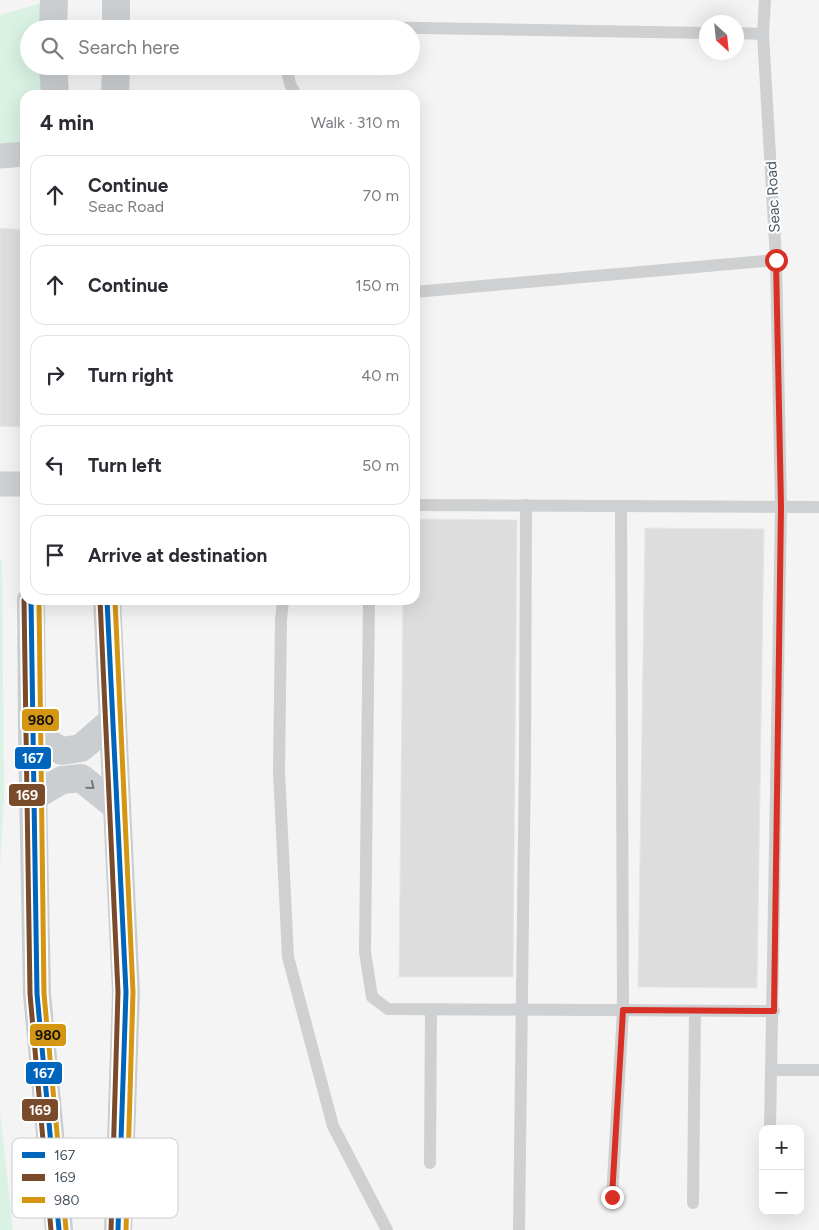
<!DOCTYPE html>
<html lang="en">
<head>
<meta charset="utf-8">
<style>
	:root { --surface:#fff; --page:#f2f2f3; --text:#2b2b33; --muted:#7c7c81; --line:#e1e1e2 }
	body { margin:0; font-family:Figtree,sans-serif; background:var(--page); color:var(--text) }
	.controls { position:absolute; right:15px; bottom:15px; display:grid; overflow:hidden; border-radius:10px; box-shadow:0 5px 20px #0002 }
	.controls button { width:45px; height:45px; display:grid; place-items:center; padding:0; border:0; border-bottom:1px solid var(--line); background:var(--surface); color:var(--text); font:25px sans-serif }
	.compass { position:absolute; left:699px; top:15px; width:45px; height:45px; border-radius:50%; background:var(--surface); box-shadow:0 5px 20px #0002; rotate:153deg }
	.stop { position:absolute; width:15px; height:15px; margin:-11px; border:4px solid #d93025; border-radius:50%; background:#fff }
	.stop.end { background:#d93025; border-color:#fff; box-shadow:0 1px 5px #0008 }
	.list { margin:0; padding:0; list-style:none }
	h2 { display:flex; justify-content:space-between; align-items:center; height:65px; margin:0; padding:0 20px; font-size:21px }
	h2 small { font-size:16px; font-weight:400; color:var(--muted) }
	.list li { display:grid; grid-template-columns:32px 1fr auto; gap:15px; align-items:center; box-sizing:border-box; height:80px; margin:0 10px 10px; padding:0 10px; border:1px solid var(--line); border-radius:15px }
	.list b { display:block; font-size:19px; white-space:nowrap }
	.list p { margin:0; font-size:16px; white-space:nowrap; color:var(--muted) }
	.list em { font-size:16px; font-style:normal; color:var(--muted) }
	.icon { flex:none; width:28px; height:28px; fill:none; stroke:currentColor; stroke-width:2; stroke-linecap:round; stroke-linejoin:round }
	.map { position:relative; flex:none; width:819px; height:1230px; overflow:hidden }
	.search { position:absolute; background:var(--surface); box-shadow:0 5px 20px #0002; left:20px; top:20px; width:400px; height:55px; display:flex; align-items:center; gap:12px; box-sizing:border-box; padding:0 18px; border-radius:28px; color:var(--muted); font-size:19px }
	.panel { position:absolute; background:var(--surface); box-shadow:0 5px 20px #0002; left:20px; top:90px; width:400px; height:515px; border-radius:15px }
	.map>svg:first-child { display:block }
	.green { fill:#d9f2e3 }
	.building { fill:#ddddde; stroke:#e5e6e7 }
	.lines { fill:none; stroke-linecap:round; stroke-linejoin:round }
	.service { stroke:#ced0d2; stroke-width:12 }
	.minor { stroke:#ced0d2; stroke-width:25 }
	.primary { stroke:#caced1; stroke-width:28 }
	.bus-1-casing { stroke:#fff; stroke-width:9 }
	.bus-2-casing { stroke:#fff; stroke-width:9 }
	.bus-3-casing { stroke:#fff; stroke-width:9 }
	.bus-1 { stroke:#0065bd; stroke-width:5 }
	.bus-2 { stroke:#7a4b2a; stroke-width:5 }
	.bus-3 { stroke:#d49613; stroke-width:5 }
	.oneway { stroke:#707a83 }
	.route { stroke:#d93025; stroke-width:6 }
	.labels { text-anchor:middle; stroke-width:4; stroke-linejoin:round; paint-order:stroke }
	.street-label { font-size:15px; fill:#4a5661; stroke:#fff }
	.key { fill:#fff; stroke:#c9ccd0; stroke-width:1 }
	.key-label { font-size:14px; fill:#4a5661 }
	.line-badge { stroke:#fff; stroke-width:2 }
	.badge-label { font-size:14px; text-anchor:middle; font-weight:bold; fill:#fff }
	.pale-badge-label { font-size:14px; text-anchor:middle; font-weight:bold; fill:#111 }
</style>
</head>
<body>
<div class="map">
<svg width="819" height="1230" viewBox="0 0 819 1230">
	<rect width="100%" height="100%" fill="#f4f4f4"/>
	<!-- green -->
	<g class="green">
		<polygon points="45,2 47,29 29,29 29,66 50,66 53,95 25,95 25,151 0,151 0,15"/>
		<polygon points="0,558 2,562 4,797 0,868"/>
		<polygon points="0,1112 13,1230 0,1230"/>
	</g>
	<!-- building -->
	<g class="building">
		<polygon points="0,228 25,230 25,355 20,427 0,426"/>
		<polygon points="415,519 517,520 513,977 399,977 403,600 415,600"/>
		<polygon points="645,528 764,529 757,988 638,987"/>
	</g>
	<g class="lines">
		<!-- service -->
		<g class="service">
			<polyline points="765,0 763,34 776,260 781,507 770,1129"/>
			<polyline points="243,29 303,26 706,33"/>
			<polyline points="736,33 763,34"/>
			<polyline points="286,66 290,84 296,95"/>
			<polyline points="415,292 776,260"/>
			<polyline points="415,505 819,507"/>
			<polyline points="283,600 281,620 279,772 288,957 333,1126 387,1230"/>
			<polyline points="369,600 365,952 372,997 388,1009 774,1011"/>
			<polyline points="772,1070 819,1070"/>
			<polyline points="430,1163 431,1009"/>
			<polyline points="612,1197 623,1011 621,506"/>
			<polyline points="693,1203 695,1011"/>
			<polyline points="519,1230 525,758 526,505"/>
		</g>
		<!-- minor -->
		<g class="minor">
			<polyline points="0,156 25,154"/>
			<polyline points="0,484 25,484"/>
		</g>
		<!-- primary -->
		<g class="primary">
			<polyline points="116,0 116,29"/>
			<polyline points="53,29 54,0"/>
			<polyline points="53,66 55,95"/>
			<polyline points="115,95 116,66"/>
			<polyline points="31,600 32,734 37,994 59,1230"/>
			<polyline points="107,600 126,992 118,1230"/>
			<polyline points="32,734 62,751 81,748 113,720"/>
			<polyline points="33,797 62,780 81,778 117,807"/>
		</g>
		<!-- bus-1 casing -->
		<g class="bus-1-casing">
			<g id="bus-1">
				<polyline points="31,600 37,994 59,1230"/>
				<polyline points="107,600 126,992 118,1230"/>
			</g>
		</g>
		<!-- bus-2 casing -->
		<g class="bus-2-casing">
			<g id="bus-2">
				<polyline points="24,600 30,994 51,1230"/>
				<polyline points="100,600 118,992 111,1230"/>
			</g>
		</g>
		<!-- bus-3 casing -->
		<g class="bus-3-casing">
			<g id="bus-3">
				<polyline points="39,600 44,994 66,1229"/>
				<polyline points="115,600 133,992 126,1230"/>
			</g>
		</g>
		<!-- bus-1 -->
		<use href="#bus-1" class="bus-1"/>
		<!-- bus-2 -->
		<use href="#bus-2" class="bus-2"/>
		<!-- bus-3 -->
		<use href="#bus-3" class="bus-3"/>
	</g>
	<!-- one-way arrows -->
	<defs><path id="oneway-chevron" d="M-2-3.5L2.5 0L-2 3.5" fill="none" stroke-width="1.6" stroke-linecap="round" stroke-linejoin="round" transform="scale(1.25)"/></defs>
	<use class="oneway" href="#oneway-chevron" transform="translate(91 786) rotate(39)"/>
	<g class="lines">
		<!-- route -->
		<polyline class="route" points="612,1197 623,1010 774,1011 781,507 776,260"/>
	</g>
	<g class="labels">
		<!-- street labels -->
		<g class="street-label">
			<text transform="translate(773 197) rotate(-93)" y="5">Seac Road</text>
		</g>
	</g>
	<!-- legend -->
	<rect x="12" y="1138" width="166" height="80" rx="8" class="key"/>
	<rect x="22" y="1152" width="23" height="6" fill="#0065bd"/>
	<rect x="22" y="1174" width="23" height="7" fill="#7a4b2a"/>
	<rect x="22" y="1197" width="23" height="6" fill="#d49613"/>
	<g class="key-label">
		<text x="54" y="1160">167</text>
		<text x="54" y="1182">169</text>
		<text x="54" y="1205">980</text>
	</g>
	<g class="line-badge">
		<rect x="21" y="708" width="39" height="24" rx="5" fill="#d49613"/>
		<rect x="14" y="746" width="38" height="24" rx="5" fill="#0065bd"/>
		<rect x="8" y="783" width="38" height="24" rx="5" fill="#7a4b2a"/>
		<rect x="29" y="1023" width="38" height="24" rx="5" fill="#d49613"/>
		<rect x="25" y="1061" width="38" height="24" rx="5" fill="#0065bd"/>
		<rect x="21" y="1098" width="38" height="24" rx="5" fill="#7a4b2a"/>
	</g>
	<g class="badge-label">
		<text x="33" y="763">167</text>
		<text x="27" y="800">169</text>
		<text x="44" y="1078">167</text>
		<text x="40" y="1115">169</text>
	</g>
	<g class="pale-badge-label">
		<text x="41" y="725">980</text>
		<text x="48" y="1040">980</text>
	</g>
</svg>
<div class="controls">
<button>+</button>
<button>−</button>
</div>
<svg class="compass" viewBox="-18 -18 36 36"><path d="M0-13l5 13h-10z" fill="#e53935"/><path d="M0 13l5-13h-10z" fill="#7c7c81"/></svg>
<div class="stop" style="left:776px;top:260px"></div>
<div class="stop end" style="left:612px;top:1197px"></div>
<div class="search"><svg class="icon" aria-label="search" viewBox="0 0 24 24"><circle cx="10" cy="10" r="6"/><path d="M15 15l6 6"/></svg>Search here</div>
<section class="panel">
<h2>4 min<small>Walk · 310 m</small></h2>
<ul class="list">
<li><svg class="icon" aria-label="ahead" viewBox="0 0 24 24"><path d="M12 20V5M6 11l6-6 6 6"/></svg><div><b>Continue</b><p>Seac Road</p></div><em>70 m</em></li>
<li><svg class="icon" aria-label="ahead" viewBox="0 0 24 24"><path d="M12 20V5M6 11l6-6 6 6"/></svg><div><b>Continue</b></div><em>150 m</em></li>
<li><svg class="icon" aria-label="right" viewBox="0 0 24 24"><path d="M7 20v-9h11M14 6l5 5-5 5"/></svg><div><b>Turn right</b></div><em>40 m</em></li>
<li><svg class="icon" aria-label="left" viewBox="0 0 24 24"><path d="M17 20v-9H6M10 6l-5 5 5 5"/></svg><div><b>Turn left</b></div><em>50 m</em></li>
<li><svg class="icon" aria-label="arrive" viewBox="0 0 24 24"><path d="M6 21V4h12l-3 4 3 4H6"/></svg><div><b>Arrive at destination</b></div></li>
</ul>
</section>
</div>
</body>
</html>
